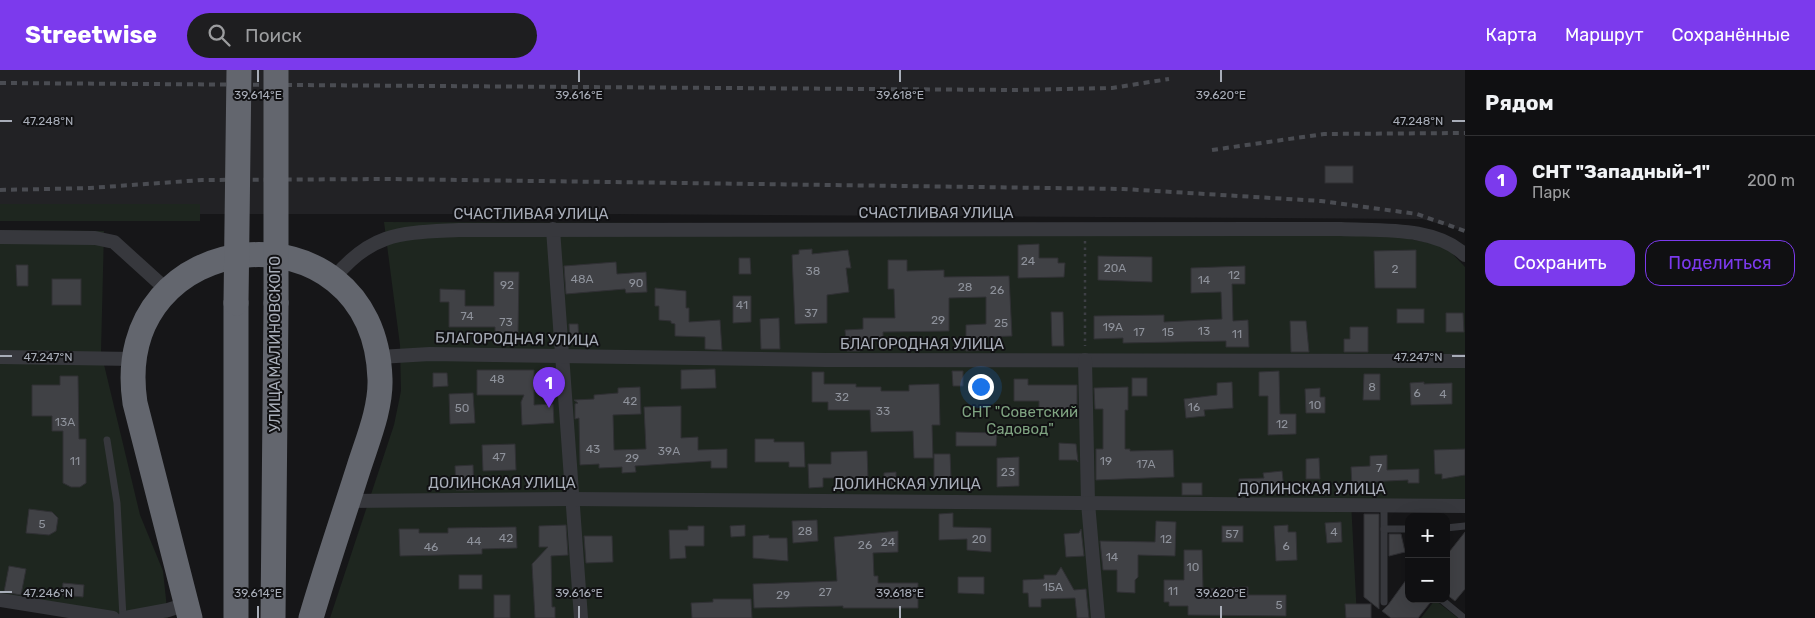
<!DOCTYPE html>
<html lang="ru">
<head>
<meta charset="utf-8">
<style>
	:root { --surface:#101012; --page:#1e1e20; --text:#f1f3f6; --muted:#9c9d9f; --line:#303032; --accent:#7c3aed }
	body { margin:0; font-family:Rubik,sans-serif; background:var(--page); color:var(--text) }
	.controls { position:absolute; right:15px; bottom:15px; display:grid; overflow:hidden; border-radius:10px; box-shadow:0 5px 20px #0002 }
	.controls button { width:45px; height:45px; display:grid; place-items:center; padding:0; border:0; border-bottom:1px solid var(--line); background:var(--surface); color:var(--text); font:25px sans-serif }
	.you { position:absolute; left:980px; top:316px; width:18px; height:18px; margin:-12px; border:4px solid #fff; border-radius:50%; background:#1a73e8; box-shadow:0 0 0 8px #1a73e833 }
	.badge { display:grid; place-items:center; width:32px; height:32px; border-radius:50%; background:var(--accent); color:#fff; font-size:16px; font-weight:700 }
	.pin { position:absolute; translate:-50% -41px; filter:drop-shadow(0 1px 2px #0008) }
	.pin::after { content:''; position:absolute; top:26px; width:18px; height:15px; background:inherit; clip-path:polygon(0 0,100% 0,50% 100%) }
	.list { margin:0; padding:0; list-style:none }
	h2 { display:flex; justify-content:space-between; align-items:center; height:65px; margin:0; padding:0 20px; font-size:21px }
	h2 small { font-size:16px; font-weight:400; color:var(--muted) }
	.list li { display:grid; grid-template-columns:32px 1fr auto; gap:15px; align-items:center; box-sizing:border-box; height:90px; padding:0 20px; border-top:1px solid var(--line) }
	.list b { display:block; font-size:19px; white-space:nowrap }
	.list p { margin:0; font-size:16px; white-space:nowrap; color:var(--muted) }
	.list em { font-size:16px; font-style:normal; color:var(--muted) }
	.actions { display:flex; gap:10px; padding:15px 20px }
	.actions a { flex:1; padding:11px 0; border:1px solid var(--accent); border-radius:15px; text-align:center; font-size:18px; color:var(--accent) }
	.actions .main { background:var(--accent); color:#fff }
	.icon { flex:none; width:28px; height:28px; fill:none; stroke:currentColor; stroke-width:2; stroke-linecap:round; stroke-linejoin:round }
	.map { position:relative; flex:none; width:1465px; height:548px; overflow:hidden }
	header { display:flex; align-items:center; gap:30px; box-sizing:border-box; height:70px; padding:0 25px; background:var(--accent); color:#fff }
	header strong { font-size:24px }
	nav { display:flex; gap:28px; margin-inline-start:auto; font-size:18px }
	.search { width:350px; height:45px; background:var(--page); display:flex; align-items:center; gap:12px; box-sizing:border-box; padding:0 18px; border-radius:28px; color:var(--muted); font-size:19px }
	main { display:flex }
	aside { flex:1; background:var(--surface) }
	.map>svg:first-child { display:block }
	.built { fill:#222225 }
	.green { fill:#1e261f }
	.building { fill:#404145; stroke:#303034 }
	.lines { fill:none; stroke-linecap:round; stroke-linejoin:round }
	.path { stroke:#3d3f44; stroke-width:2.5; stroke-dasharray:2.5 4; stroke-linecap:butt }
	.lane { stroke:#37383d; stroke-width:7 }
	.street { stroke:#37383d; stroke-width:14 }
	.highway { stroke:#63666e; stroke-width:25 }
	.rail { stroke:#4a4c52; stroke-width:4; stroke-dasharray:6 5; stroke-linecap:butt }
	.highway-bridge { stroke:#63666e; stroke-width:25 }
	.ticks { fill:none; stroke:#a8adb8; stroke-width:2 }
	.labels { text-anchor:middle; stroke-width:4; stroke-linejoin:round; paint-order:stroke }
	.number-label { font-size:12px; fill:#8e929b }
	.street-label { font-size:15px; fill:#a8adb8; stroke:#111113 }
	.park-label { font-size:15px; fill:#7fa381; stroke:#111113 }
	.ticks-label { font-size:12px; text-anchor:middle; fill:#a8adb8; stroke:#111113; stroke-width:4; stroke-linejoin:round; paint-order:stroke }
</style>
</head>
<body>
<header>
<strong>Streetwise</strong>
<div class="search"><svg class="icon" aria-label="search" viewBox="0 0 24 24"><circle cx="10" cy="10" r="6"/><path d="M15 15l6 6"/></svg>Поиск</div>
<nav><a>Карта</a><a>Маршрут</a><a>Сохранённые</a></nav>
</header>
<main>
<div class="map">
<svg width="1465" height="548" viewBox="0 0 1465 548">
	<rect width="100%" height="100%" fill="#161618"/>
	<!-- built -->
	<polygon class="built" points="0,0 1465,0 1465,161 1422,149 617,144 0,144"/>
	<!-- green -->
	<g class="green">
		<rect x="0" y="134" width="200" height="17"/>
		<polygon points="384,152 1339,155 1445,176 1465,197 1465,431 1351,431 1357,548 330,548 394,355 401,321 400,275"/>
		<polygon points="0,160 104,161 101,282 140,445 163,501 168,548 85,548 0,534"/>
		<polygon points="1435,530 1458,548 1421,548"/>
	</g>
	<!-- building -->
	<g class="building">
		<rect x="1325" y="96" width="28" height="17"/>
		<polygon points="1039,174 1039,188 1058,188 1058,193 1065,193 1064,207 1018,208 1018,175"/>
		<polygon points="812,179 812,184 848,180 851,198 846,198 849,222 827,225 827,253 795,254 792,185 799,184 799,180"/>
		<polygon points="1416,180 1416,218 1375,218 1374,181"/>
		<polygon points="1098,186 1152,187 1152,212 1098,210"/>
		<polygon points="739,188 750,188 751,204 739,204"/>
		<polygon points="888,190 907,190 907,201 944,200 944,207 1009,206 1012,266 984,267 984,280 966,281 966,255 986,254 986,227 949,228 949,261 883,262 883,269 873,269 873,274 860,274 860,281 847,281 845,260 863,259 863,248 895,248 894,219 888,219"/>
		<polygon points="616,192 617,204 646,202 647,222 626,223 625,219 566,224 564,196"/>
		<polygon points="16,195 28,195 28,216 17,216"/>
		<polygon points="1245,196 1245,214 1232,214 1233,251 1248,250 1249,277 1226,277 1226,271 1123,273 1123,268 1094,269 1094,246 1164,245 1164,252 1222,249 1221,222 1191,223 1191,198"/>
		<polygon points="494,202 519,202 518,263 495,264 495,257 449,257 449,232 440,232 440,219 465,220 465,236 494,236"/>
		<rect x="52" y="209" width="29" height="26"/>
		<polygon points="655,218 686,221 686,238 689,238 689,252 720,250 722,280 705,279 705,267 675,266 675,254 671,253 671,251 659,250 659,236 655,236"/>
		<polygon points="733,226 751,226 751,252 733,253"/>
		<rect x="1397" y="239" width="27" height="14"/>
		<polygon points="1051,242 1063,242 1064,276 1052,276"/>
		<polygon points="1446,243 1463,243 1464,262 1446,262"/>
		<polygon points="779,248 780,279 761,279 760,249"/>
		<polygon points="1290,251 1306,251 1309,282 1291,282"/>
		<polygon points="569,254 578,254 579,274 570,274"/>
		<polygon points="1350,257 1368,257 1368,282 1344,282 1344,269 1350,269"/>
		<polygon points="715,299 716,318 681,319 681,300"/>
		<polygon points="477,300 534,300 534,335 553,334 554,353 522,355 521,332 524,325 477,325"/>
		<polygon points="952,301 963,301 963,316 953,316"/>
		<polygon points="1279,301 1280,344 1296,344 1296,364 1268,365 1268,326 1259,326 1259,302"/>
		<polygon points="812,302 824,302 824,314 856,314 856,317 881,317 881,321 909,321 909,315 939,314 940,355 932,355 933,388 914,388 913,361 871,362 870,340 828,340 828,332 812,332"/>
		<polygon points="433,303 447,303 448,316 433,317"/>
		<polygon points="1364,304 1380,304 1380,330 1363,330"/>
		<polygon points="60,306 78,306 79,369 86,369 86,413 80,417 71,417 63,413 63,361 52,361 52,346 32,346 32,315 60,315"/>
		<rect x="1132" y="308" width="15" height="18"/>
		<polygon points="1014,309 1028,309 1028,315 1077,315 1077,341 1039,341 1039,331 1014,331"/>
		<polygon points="1232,312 1233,338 1204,340 1205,346 1186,348 1184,329 1217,325 1217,313"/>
		<polygon points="1424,312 1424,314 1452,313 1452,334 1411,335 1410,313"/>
		<polygon points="640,317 641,344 613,345 614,380 646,379 644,337 681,336 681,368 698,367 698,380 727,379 727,398 711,398 711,391 635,396 636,402 622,403 622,397 599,398 599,394 580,395 579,348 575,349 575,334 578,333 574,330 594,329 594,325 618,323 618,318"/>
		<polygon points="1128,317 1128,340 1125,340 1125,379 1130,379 1130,381 1173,380 1174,407 1096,410 1096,379 1103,379 1103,339 1095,339 1094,318"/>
		<polygon points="1320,318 1320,327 1325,327 1325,343 1306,343 1305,319"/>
		<polygon points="473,323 475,353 450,354 449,324"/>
		<polygon points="956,362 997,363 996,376 956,376"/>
		<polygon points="755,369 774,369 774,372 804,372 805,397 789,397 789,392 755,392"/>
		<polygon points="1059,373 1076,374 1078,392 1076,390 1059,390"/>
		<polygon points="515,374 516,400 483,401 482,375"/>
		<polygon points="1465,379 1465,405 1442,409 1442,404 1435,404 1434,380"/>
		<polygon points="867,381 868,408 823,408 823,417 809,418 808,394 831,394 831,382"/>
		<polygon points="934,384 950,384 951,408 934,409"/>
		<polygon points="1387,385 1387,400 1419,399 1419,413 1408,413 1408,410 1366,412 1366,417 1352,417 1351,397 1370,396 1370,386"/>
		<polygon points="1019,387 1019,416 997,417 997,388"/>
		<polygon points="1319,388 1320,409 1306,409 1306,389"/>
		<polygon points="473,395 474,420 456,420 455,396"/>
		<polygon points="1282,401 1284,419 1262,421 1262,424 1240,425 1239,409 1264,408 1263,403"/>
		<polygon points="896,402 896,416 884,416 884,403"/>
		<rect x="1182" y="413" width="20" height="12"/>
		<polygon points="29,439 52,442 58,448 56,461 49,465 26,463"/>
		<polygon points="953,443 953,457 991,458 991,482 967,480 967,469 939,470 939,444"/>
		<polygon points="1364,444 1379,444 1379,539 1364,527"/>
		<polygon points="817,450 818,471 793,473 792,451"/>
		<polygon points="1156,451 1176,452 1175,486 1138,485 1138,507 1135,510 1135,523 1117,522 1117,500 1103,500 1100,471 1155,472"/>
		<polygon points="1341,452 1342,472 1327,473 1325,453"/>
		<polygon points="566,455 568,485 551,486 552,537 555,537 555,548 535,548 532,494 548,477 539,477 539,456"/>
		<polygon points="745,455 745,466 731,467 730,456"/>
		<polygon points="1288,455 1288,462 1296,462 1297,490 1276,491 1274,456"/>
		<polygon points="688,456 704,456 704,476 685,476 686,488 670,489 669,460 688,460"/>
		<rect x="1222" y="456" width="21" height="16"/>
		<polygon points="516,457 517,478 482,479 482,484 400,486 399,459 419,459 419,463 448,463 448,458"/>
		<polygon points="1081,459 1084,486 1066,487 1064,464 1079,463"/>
		<polygon points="898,461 898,482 873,483 874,506 878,506 878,513 918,513 918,538 843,538 843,536 754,538 753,514 837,511 834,467"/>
		<polygon points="1465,462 1465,519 1455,531 1446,524 1446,486"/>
		<polygon points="1389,464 1401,464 1405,482 1389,486"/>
		<polygon points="769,465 769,468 787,468 788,491 753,488 753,466"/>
		<polygon points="584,466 612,466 613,492 586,493"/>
		<polygon points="1184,480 1202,480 1203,519 1248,517 1248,525 1286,525 1286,546 1188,545 1188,536 1169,536 1169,532 1164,532 1164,510 1184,510"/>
		<polygon points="9,496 26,499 21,525 4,522"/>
		<polygon points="1061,497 1074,520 1086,519 1089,548 1077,548 1075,528 1041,529 1041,537 1029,537 1028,523 1023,523 1023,510 1044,509 1044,505 1056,505"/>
		<rect x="459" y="505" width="23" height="14"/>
		<polygon points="1409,506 1409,529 1433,529 1418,548 1391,548 1382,541 1388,535"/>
		<polygon points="958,507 984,507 984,524 958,523"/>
		<polygon points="63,513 84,515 83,527 62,525"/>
		<rect x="494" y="525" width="16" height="23"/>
		<polygon points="713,529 751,529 752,548 692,548 691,533 713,532"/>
		<polygon points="1345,534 1371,534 1371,548 1346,548"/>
	</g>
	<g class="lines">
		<!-- path -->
		<polyline class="path" points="1085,171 1085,276"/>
		<!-- lane -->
		<g class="lane">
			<polyline points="107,370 117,433 123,548"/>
			<polyline points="1384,435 1384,532"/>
			<polyline points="1446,458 1465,456"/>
			<polyline points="1384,459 1409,459"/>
			<polyline points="1442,530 1464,548"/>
		</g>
		<!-- street -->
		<g class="street">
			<polyline points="553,159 581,548"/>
			<polyline points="0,167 95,168 114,172 167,220"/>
			<path d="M334,208c39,-47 68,-45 125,-48l882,-1c39,2 94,-3 124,26"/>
			<polyline points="0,287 134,289"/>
			<polyline points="379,287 430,284 826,290 1465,291"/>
			<polyline points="1085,290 1088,433 1098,548"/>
			<polyline points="348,431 571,429 1465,436"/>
			<polyline points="0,530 113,548"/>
			<polyline points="125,548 168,540 187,534"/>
		</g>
		<!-- highway -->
		<g class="highway">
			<path d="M190,548l-55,-215c-27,-180 239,-206 245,-24 1,29 -12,60 -21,88 -16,50 -33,100 -48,151"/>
			<polyline points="236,548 236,233"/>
			<polyline points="273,548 276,233"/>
		</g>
		<!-- rail -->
		<g class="rail">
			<polyline points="0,13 1015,20 1112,18 1169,9"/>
			<polyline points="1212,80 1324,64 1465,63"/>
			<polyline points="0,120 90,118 202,110 390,109 1123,119 1321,131 1417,144 1465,161"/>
		</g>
		<!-- highway-bridge -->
		<g class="highway-bridge">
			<polyline points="236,233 239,0"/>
			<polyline points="276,233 276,0"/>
		</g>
	</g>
	<!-- ticks -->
	<path class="ticks" d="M258,0v12M579,0v12M900,0v12M1221,0v12M0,51h12M1452,51h13M0,286h12M1452,286h13M0,522h12M258,536v12M579,536v12M900,536v12M1221,536v12"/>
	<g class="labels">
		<!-- number labels -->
		<g class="number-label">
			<text x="1028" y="195">24</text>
			<text x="1115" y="202">20А</text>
			<text x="1395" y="203">2</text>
			<text x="813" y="205">38</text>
			<text x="1234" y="209">12</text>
			<text x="582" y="213">48А</text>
			<text x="1204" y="214">14</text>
			<text x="636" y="217">90</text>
			<text x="507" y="219">92</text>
			<text x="965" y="221">28</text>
			<text x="997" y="224">26</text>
			<text x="742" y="239">41</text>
			<text x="811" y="247">37</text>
			<text x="467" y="250">74</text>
			<text x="938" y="254">29</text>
			<text x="506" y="256">73</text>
			<text x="1001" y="257">25</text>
			<text x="1113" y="261">19А</text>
			<text x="1204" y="265">13</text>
			<text x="1139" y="266">17</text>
			<text x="1168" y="266">15</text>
			<text x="1237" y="268">11</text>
			<text x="497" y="313">48</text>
			<text x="1372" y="321">8</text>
			<text x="1417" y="327">6</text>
			<text x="1443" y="328">4</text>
			<text x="842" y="331">32</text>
			<text x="630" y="335">42</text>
			<text x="1315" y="339">10</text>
			<text x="1194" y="341">16</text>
			<text x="462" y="342">50</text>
			<text x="883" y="345">33</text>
			<text x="65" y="356">13А</text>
			<text x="1282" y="358">12</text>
			<text x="593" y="383">43</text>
			<text x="669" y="385">39А</text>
			<text x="499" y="391">47</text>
			<text x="632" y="392">29</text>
			<text x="75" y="395">11</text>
			<text x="1106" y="395">19</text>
			<text x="1146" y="398">17А</text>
			<text x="1379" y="402">7</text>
			<text x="1008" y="406">23</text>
			<text x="42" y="458">5</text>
			<text x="805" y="465">28</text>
			<text x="1334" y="466">4</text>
			<text x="1232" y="468">57</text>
			<text x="506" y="472">42</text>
			<text x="979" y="473">20</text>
			<text x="1166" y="473">12</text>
			<text x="474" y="475">44</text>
			<text x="888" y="476">24</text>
			<text x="865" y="479">26</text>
			<text x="1286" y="480">6</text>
			<text x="431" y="481">46</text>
			<text x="1112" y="491">14</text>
			<text x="1193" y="501">10</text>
			<text x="1053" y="521">15А</text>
			<text x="1173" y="525">11</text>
			<text x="825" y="526">27</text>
			<text x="783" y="529">29</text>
			<text x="1279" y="539">5</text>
		</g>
		<!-- street labels -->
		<g class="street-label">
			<text x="936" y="148">СЧАСТЛИВАЯ УЛИЦА</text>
			<text x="531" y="149">СЧАСТЛИВАЯ УЛИЦА</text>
			<text transform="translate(517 269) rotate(1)" y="5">БЛАГОРОДНАЯ УЛИЦА</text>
			<text transform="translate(275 274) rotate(-90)" y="5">УЛИЦА МАЛИНОВСКОГО</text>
			<text x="922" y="279">БЛАГОРОДНАЯ УЛИЦА</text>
			<text x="502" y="418">ДОЛИНСКАЯ УЛИЦА</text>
			<text x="907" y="419">ДОЛИНСКАЯ УЛИЦА</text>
			<text x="1312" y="424">ДОЛИНСКАЯ УЛИЦА</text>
		</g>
		<!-- park labels -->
		<g class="park-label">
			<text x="1020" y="347">СНТ "Советский<tspan x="1020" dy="17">Садовод"</tspan></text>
		</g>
	</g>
	<g class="ticks-label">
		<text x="258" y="29">39.614°E</text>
		<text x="579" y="29">39.616°E</text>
		<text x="900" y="29">39.618°E</text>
		<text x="1221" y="29">39.620°E</text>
		<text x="48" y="55">47.248°N</text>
		<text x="1418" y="55">47.248°N</text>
		<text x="48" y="291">47.247°N</text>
		<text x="1418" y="291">47.247°N</text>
		<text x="48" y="527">47.246°N</text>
		<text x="258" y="527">39.614°E</text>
		<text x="579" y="527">39.616°E</text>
		<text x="900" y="527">39.618°E</text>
		<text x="1221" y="527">39.620°E</text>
	</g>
</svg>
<div class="controls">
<button>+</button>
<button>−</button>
</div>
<div class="you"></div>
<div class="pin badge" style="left:549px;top:338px">1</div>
</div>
<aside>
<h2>Рядом<small></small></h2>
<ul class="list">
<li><span class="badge">1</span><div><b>СНТ &quot;Западный-1&quot;</b><p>Парк</p></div><em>200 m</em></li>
</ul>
<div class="actions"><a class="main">Сохранить</a><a>Поделиться</a></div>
</aside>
</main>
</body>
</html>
